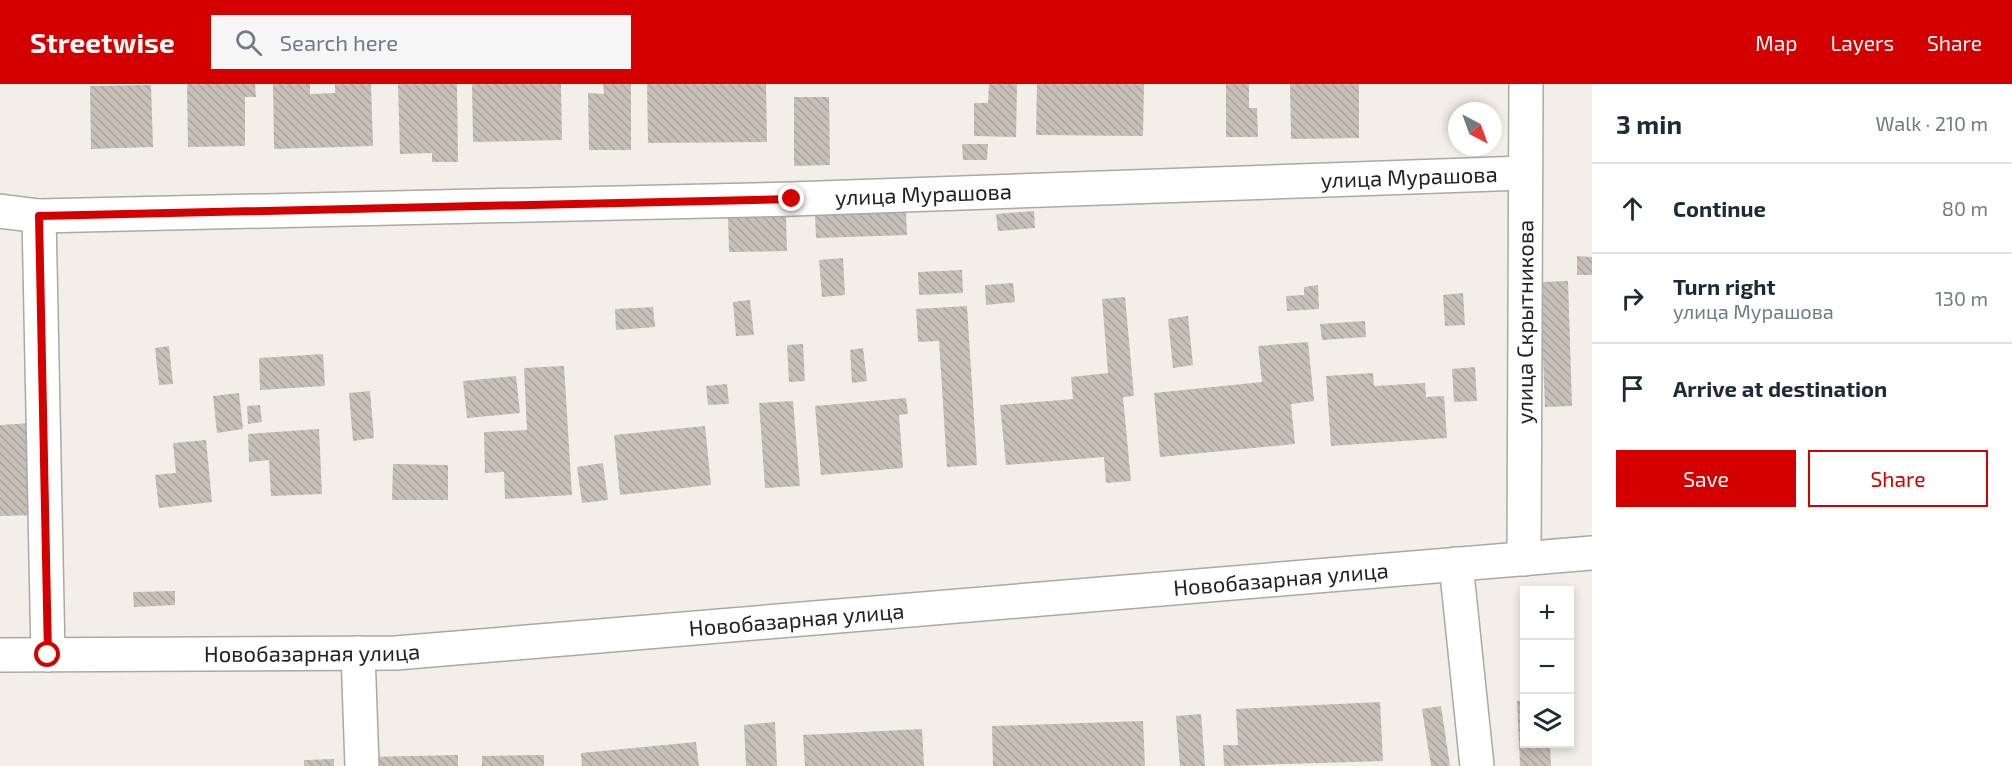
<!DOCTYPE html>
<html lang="en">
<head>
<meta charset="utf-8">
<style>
	:root { --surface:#fff; --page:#f6f6f7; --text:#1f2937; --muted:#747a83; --line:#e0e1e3; --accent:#d40000 }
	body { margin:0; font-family:"Exo 2",sans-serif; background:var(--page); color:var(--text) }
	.controls { position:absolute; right:18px; bottom:18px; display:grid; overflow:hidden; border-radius:0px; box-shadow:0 3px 9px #0003 }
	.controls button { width:54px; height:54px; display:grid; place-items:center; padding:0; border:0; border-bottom:2px solid var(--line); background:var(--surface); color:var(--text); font:30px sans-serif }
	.compass { position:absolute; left:1448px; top:18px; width:54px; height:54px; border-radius:50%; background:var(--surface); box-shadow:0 3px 9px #0003; rotate:139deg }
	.stop { position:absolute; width:18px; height:18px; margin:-14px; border:4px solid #d40000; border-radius:50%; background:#fff }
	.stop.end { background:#d40000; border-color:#fff; box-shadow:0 2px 6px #0008 }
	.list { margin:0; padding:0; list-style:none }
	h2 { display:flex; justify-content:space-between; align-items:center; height:78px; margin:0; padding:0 24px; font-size:26px }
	h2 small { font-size:20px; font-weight:400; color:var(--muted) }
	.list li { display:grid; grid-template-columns:39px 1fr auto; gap:18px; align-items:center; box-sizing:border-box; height:90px; padding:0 24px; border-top:2px solid var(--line) }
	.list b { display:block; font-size:22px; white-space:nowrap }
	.list p { margin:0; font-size:20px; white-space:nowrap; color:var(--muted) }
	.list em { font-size:20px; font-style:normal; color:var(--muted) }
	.actions { display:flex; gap:12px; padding:18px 24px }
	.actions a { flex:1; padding:14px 0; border:2px solid var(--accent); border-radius:0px; text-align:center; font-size:21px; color:var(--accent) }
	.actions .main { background:var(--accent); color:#fff }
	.icon { flex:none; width:33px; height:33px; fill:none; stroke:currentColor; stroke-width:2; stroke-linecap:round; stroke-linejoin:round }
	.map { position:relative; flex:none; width:1592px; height:682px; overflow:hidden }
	header { display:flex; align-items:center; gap:36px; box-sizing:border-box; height:84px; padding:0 30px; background:var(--accent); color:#fff }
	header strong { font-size:28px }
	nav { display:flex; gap:33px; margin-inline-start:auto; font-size:21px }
	.search { width:420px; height:54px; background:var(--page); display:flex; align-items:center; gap:15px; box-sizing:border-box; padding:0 21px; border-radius:0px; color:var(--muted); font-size:22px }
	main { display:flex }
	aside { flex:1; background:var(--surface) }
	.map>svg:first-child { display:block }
	.building { fill:url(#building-back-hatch) }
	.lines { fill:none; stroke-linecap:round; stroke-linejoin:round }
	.minor-casing { stroke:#a9a9a9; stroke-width:36 }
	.minor { stroke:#fff; stroke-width:33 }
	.route { stroke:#d40000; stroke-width:8 }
	.labels { text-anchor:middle; stroke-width:6; stroke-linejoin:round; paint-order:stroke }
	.street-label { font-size:22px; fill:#222; stroke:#fff }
</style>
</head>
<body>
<header>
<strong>Streetwise</strong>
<div class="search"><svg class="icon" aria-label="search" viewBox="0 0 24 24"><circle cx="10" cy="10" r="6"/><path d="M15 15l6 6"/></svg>Search here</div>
<nav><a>Map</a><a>Layers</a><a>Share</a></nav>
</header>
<main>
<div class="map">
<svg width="1592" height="682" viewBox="0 0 1592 682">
	<defs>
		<pattern id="building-back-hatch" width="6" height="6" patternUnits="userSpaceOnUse" patternTransform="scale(1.5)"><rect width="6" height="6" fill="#c7bfb8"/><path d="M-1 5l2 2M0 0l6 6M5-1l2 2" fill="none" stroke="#aba49e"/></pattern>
	</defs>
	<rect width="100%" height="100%" fill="#f2efe9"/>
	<!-- building -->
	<g class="building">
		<polygon points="187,0 255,0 256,13 245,13 245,62 188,63"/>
		<polygon points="273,0 310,0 310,10 335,9 335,0 371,0 373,62 274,65"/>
		<polygon points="398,0 457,0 458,78 432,78 432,69 400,70"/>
		<polygon points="472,0 561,0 562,56 473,58"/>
		<polygon points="603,0 631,0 631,66 589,66 588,9 604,10"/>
		<polygon points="647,0 766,0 767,58 648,59"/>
		<polygon points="989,0 1017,0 1016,53 974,52 974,19 988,19"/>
		<polygon points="1037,0 1144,0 1143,52 1036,51"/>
		<polygon points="1226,0 1249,0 1249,24 1257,24 1258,53 1226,53"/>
		<polygon points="1290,0 1359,0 1359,54 1291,55"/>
		<polygon points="151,1 153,63 91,65 90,2"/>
		<polygon points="794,13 829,13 830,81 794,82"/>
		<polygon points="962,60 988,60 987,76 963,76"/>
		<polygon points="1034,127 1035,144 998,147 996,130"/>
		<polygon points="906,128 907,151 816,154 815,131"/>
		<polygon points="786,131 787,167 729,168 728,133"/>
		<polygon points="1577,172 1592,173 1592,191 1577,191"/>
		<polygon points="843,174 845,211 822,213 819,176"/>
		<polygon points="962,186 963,209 919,211 918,188"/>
		<polygon points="1568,197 1572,322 1545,323 1540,198"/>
		<polygon points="1013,199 1015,218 986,221 985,201"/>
		<polygon points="1318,201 1319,225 1287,227 1286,212 1304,211 1304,203"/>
		<polygon points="1463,209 1465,241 1445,242 1443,211"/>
		<polygon points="1125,213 1134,312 1123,313 1131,397 1106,399 1104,373 1006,381 1000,321 1073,315 1071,293 1108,289 1102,215"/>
		<polygon points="750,216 754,251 736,252 733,218"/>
		<polygon points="967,222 977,381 947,383 939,257 918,258 916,225"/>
		<polygon points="653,223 655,243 616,246 615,225"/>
		<polygon points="1188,232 1193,281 1173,284 1168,235"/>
		<polygon points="1365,237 1366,253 1322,256 1320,240"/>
		<polygon points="1308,258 1314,317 1291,320 1295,360 1160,373 1154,309 1262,298 1258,262"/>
		<polygon points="803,260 805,297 789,298 787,261"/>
		<polygon points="169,262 173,300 159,301 155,264"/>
		<polygon points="863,264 867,297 852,299 850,266"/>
		<polygon points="323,270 325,302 260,306 259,274"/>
		<polygon points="564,282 572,411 505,415 504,388 485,389 484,348 527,346 524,284"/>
		<polygon points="1475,283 1477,317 1454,318 1452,285"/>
		<polygon points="1373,289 1374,302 1425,299 1426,313 1444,312 1447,354 1331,362 1326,292"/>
		<polygon points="516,292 520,329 467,334 463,297"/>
		<polygon points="727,300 729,320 708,321 706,302"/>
		<polygon points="370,307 374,354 353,357 349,309"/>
		<polygon points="239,309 243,345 217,349 213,312"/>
		<polygon points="906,314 908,330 899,331 903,384 821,391 815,322"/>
		<polygon points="793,317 800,402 765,404 759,319"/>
		<polygon points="260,321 262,338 248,340 247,322"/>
		<polygon points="31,339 35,431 0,432 0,341"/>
		<polygon points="705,342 711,401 620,411 614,351"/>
		<polygon points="319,345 322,410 271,412 269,376 249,378 248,350"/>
		<polygon points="206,356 212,418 159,424 155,391 176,389 173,359"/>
		<polygon points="603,379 608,416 582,419 577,383"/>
		<polygon points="393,380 448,381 448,416 392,416"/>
		<polygon points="175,507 175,521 134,523 133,508"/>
		<polygon points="1570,615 1572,615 1574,660 1570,660"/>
		<polygon points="1517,617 1524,617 1524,660 1550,660 1551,682 1520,682"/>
		<polygon points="1380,618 1383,677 1224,682 1223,661 1238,661 1236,625"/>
		<polygon points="1441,622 1450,682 1431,682 1422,625"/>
		<polygon points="1201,630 1205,682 1180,682 1176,632"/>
		<polygon points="1143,637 1145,682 993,682 992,642"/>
		<polygon points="775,638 777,682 746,682 744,641"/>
		<polygon points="922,645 924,682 805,682 803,651"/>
		<polygon points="696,658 699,682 582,682 581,669"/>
		<polygon points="458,671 458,682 370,682 369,673"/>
		<polygon points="544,671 544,682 482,682 482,672"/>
		<polygon points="334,675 334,682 304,682 304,676"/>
	</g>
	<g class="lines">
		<!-- minor casing -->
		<g class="minor-casing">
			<g id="minor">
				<path id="s1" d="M0,127l39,5 753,-17 732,-26"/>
				<polyline points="39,132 48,571"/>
				<path id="s2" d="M1524,475l2,-475"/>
				<polyline points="1456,480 1477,682"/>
				<polyline points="358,569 362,682"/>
				<path id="s3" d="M0,571l396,-2 1196,-100"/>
			</g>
		</g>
		<!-- minor -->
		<use href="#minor" class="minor"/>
	</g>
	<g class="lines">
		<!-- route -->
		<polyline class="route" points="48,571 39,132 792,115"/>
	</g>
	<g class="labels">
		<!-- street labels -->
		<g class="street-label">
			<text dy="8" stroke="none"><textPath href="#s1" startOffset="1410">улица Мурашова</textPath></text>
			<text dy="8" stroke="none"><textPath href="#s1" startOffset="924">улица Мурашова</textPath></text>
			<text dy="8" stroke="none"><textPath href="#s2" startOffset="237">улица Скрытникова</textPath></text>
			<text dy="8" stroke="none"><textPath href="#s3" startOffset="1284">Новобазарная улица</textPath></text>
			<text dy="8" stroke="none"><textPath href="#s3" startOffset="798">Новобазарная улица</textPath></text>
			<text dy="8" stroke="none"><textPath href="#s3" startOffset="312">Новобазарная улица</textPath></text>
		</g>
	</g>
</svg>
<div class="controls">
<button>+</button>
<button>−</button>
<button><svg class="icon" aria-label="layers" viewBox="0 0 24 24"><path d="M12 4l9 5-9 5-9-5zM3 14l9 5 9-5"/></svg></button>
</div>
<svg class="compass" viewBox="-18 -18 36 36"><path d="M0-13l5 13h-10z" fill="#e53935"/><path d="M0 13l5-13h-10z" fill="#747a83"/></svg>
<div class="stop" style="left:48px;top:571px"></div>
<div class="stop end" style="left:792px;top:115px"></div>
</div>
<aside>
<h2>3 min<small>Walk · 210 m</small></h2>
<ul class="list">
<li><svg class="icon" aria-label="ahead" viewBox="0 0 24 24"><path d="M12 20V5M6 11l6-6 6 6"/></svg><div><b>Continue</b></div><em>80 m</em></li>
<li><svg class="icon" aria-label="right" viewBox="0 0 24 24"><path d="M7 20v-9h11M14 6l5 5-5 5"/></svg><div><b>Turn right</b><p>улица Мурашова</p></div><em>130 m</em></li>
<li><svg class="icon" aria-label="arrive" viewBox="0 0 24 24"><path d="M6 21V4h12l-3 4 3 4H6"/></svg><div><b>Arrive at destination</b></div></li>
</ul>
<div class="actions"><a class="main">Save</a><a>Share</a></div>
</aside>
</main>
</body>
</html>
